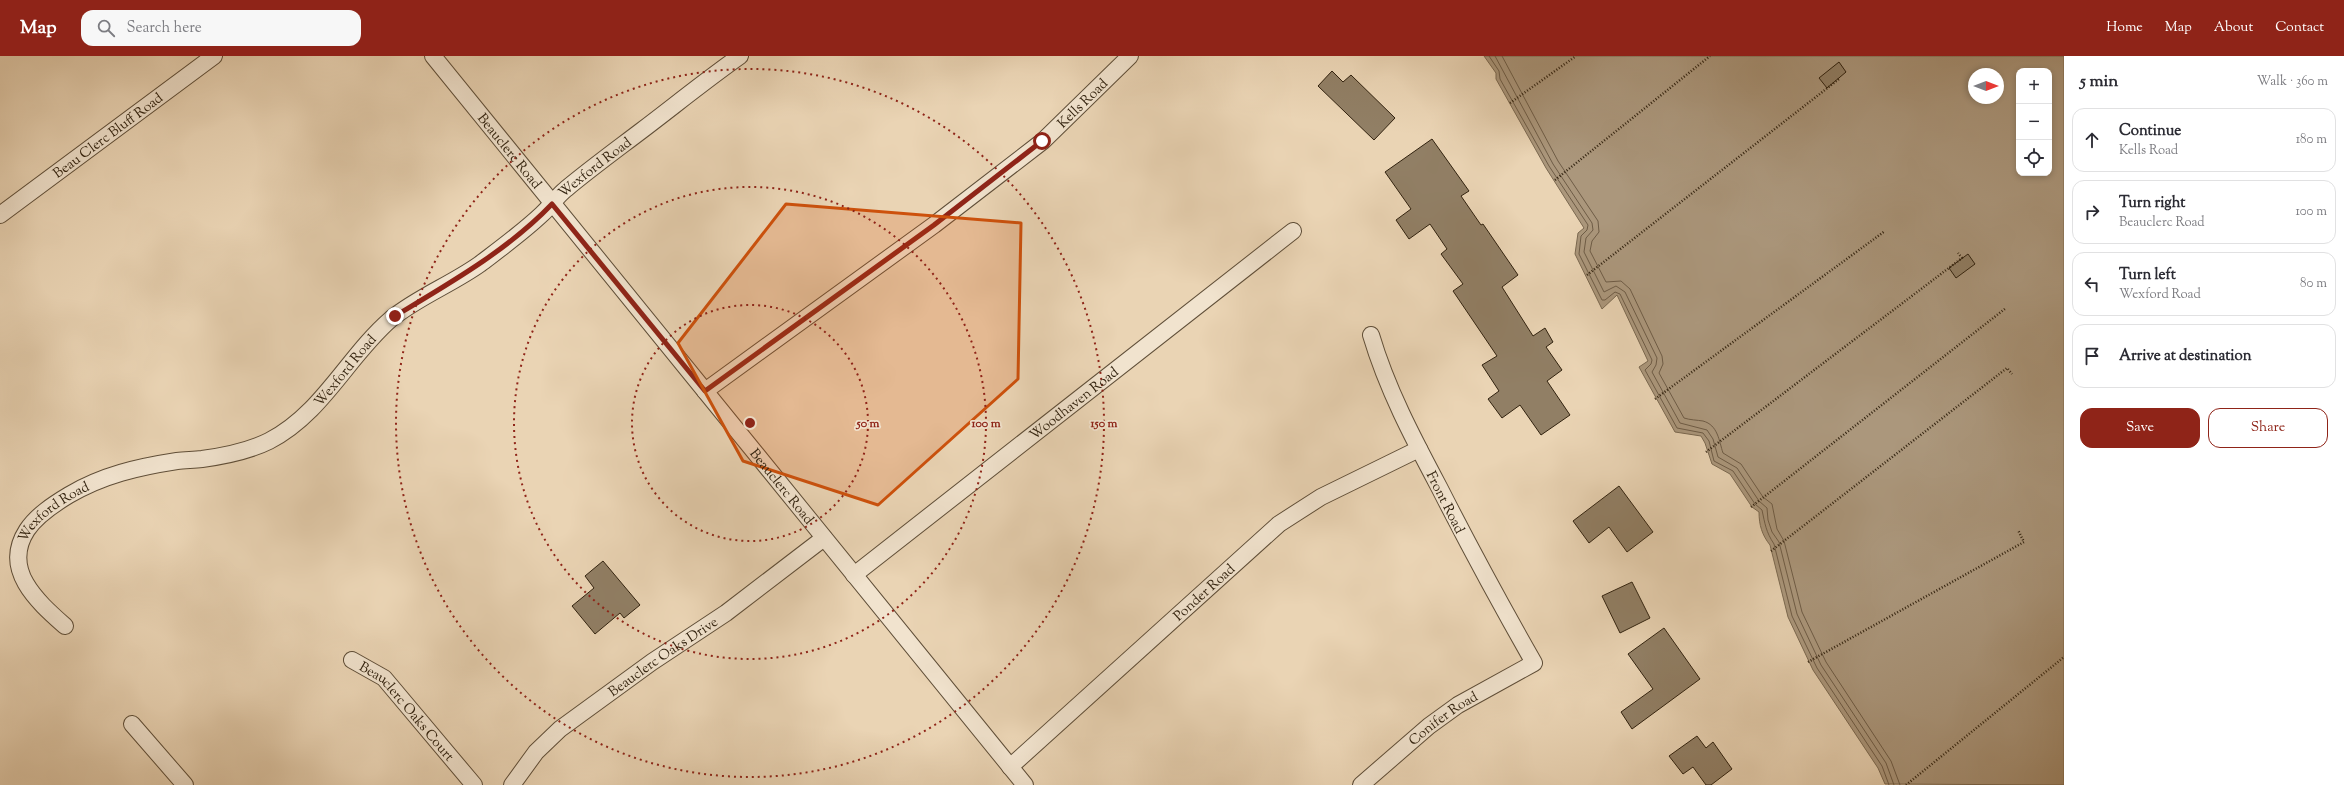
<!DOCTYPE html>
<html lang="en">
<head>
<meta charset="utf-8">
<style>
	:root { --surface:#fff; --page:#f7f7f7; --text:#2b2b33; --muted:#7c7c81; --line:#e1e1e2; --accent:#8f2418 }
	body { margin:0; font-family:"Sorts Mill Goudy",serif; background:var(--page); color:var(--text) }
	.controls { position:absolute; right:12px; top:12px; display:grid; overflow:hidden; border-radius:8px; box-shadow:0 2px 6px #0003 }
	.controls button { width:36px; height:36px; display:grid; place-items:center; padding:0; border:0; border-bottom:1px solid var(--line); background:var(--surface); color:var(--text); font:20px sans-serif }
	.compass { position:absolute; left:1968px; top:12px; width:36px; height:36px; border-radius:50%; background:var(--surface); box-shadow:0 2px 6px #0003; rotate:90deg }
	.stop { position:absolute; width:12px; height:12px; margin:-9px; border:3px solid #8f2418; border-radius:50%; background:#fff }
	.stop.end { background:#8f2418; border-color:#fff; box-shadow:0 1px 4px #0008 }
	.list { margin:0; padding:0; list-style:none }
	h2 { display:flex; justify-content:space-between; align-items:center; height:52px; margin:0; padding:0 16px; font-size:17px }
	h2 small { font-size:13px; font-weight:400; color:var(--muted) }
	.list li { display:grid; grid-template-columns:26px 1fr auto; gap:12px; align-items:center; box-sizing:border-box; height:64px; margin:0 8px 8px; padding:0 8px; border:1px solid var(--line); border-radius:12px }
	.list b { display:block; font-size:15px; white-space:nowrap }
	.list p { margin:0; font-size:13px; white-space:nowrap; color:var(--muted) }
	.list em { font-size:13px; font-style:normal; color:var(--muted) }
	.actions { display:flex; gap:8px; padding:12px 16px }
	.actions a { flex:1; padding:9px 0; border:1px solid var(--accent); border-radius:12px; text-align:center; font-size:14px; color:var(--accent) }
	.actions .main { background:var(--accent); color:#fff }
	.icon { flex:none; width:22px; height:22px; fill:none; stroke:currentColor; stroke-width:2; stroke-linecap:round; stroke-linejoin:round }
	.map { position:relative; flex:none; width:2064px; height:729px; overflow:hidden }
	header { display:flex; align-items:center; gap:24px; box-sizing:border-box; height:56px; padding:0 20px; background:var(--accent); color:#fff }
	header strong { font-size:19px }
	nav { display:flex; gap:22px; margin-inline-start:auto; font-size:14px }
	.search { width:280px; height:36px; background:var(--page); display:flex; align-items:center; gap:10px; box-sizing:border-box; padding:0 14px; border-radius:12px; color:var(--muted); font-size:15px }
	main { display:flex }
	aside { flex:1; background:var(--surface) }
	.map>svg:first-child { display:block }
	.water { fill:#ab977c; stroke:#7a6850; fill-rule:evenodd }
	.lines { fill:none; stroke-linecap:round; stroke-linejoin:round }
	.shore { stroke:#6e5c46; stroke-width:1 }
	.building { fill:#917f65; stroke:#31220f }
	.minor-casing { stroke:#5f4e38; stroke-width:18 }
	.path { stroke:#31220f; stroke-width:2.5; stroke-dasharray:1 2; stroke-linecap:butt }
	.minor { stroke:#f1e3ce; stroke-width:16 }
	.route { stroke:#8f2418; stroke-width:5 }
	.marked { fill:#cd510c; fill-opacity:0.2; stroke:#cd510c; stroke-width:3; stroke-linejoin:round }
	.ring { fill:none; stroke:#8f2418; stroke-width:2; stroke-dasharray:2 4 }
	.labels { text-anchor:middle; stroke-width:3.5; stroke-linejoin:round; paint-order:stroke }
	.street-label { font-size:14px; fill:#31220f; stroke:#f1e3ce }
	.centre { fill:#8f2418; stroke:#f1e3ce; stroke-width:2 }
	.ring-label { font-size:12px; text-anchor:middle; font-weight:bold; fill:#8f2418; stroke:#f1e3ce; stroke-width:3.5; stroke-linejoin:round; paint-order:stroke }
</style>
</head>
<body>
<header>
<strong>Map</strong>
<div class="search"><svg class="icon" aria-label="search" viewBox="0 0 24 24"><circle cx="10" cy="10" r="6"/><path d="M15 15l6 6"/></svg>Search here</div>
<nav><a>Home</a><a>Map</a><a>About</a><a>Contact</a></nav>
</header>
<main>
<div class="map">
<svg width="2064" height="729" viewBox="0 0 2064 729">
	<rect width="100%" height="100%" fill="#ead4b4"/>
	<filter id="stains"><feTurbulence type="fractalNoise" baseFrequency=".005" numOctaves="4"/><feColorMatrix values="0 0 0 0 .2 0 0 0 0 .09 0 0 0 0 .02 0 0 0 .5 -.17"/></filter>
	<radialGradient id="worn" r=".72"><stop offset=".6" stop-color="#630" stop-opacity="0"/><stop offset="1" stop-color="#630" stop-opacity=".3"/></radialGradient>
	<!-- water -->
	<path class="water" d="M1484,0h580v729l-179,-1 -7,-16 -65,-98 -25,-53 -18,-72c-8,-10 -11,-20 -11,-33l-7,-5 -22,-33 -18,-10 -7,-21 -4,-7 -26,-4 -36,-65 9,-6 -31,-66 -15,14 -27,-55 3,-21 6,-5 -38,-60 -50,-89v-6zM2019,15h30v102h-30zM1974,18h24v24h-24z"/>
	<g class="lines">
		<!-- shore -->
		<g class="shore">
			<path d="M1489,0l10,15 1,8 49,87 39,59 -1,5 -6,6 -2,18 23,46h3l10,-8 5,2 32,66 -1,4 -6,6 32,58 26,5 6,8 5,20 19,10 22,33 7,6c3,14 4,22 12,34l18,72 25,52 65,98 7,19"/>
			<polyline points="1495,0 1553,108 1592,167 1593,174 1586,182 1584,196 1604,236 1616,230 1625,236 1657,302 1656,309 1652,316 1680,367 1707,374 1713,383 1718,401 1737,412 1759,445 1767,452 1768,464 1772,476 1779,486 1797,558 1821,609 1886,707 1894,729"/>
			<path d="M1502,0l56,105 40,60 1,11 -7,9 -2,10 16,31 15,-1 9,8 32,67 1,8 -4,9 25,45c6,2 13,2 19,3 15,4 16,20 20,32l18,11 22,33 9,7 5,25 7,12 18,71 24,50 65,99 9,24"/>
		</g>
	</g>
	<!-- building -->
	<g class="building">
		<polygon points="1839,6 1846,16 1827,32 1819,22"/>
		<polygon points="1332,15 1343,26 1351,19 1395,62 1374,84 1318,30"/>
		<polygon points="1432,83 1469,135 1461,140 1481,169 1483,168 1518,219 1502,231 1533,280 1545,272 1553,286 1546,291 1562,314 1547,325 1570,359 1541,379 1520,349 1502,362 1488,343 1499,335 1482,309 1497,300 1453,235 1463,228 1441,198 1447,193 1430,168 1409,183 1396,164 1411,153 1385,116"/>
		<polygon points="1968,198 1975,208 1956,222 1949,212"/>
		<polygon points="1619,430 1653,476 1627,496 1609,471 1589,487 1573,465"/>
		<polygon points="603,505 640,549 624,562 620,557 595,578 572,550 594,532 585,520"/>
		<polygon points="1632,526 1650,562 1620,577 1602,540"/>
		<polygon points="1664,572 1700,623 1632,673 1621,656 1653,633 1628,598"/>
		<polygon points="1697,680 1706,692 1713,686 1732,713 1711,729 1706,729 1693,711 1683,718 1669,700"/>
	</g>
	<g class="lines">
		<!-- minor casing -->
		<g class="minor-casing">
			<g id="minor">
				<path id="s1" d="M433,0l592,729"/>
				<path id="s2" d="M0,159l214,-159"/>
				<path id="s3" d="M705,335l229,-166 109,-84 87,-85"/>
				<path id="s4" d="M854,519l439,-344"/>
				<path id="s5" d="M65,570c-27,-24 -64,-56 -38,-96 10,-15 27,-26 42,-35 34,-20 69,-28 108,-34 8,-1 16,-1 25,-2 22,-3 47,-8 67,-18 53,-27 79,-85 122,-122 27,-22 61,-35 89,-55 21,-16 43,-32 62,-50 9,-8 15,-18 24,-25 24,-20 50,-39 75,-58 33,-25 65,-51 99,-75"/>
				<path id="s6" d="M352,604l32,18 90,107"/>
				<polyline points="132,668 185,729"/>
				<path id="s7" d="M1010,711l269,-243 42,-27 98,-48"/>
				<path id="s8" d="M512,729l24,-33 24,-23 92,-67 74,-49 98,-75"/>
				<path id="s9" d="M1361,729l68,-59 29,-21 76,-42c-33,-58 -65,-117 -95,-176 -26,-49 -52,-98 -68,-152"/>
			</g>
		</g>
		<!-- path -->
		<g class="path">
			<polyline points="1510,47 1576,0"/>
			<polyline points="1555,124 1710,0"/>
			<polyline points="1587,219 1839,23"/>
			<polyline points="1655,343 1885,175"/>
			<polyline points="1706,396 1962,202 1958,197"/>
			<polyline points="1751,451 2006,252"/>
			<polyline points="1771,495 2007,312 2012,318"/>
			<polyline points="1808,606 2024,486 2018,474"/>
			<polyline points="1906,729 2064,601"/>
		</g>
		<!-- minor -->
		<use href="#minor" class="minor"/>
	</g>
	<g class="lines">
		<!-- route -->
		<path class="route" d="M395,260c55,-33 113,-66 157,-112l153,187 229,-166 108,-84"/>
	</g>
	<!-- marked area -->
	<path class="marked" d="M786,148l235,19 -3,156 -140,126 -135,-44 -65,-118z"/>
	<!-- distance rings -->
	<g class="ring">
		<circle cx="750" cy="367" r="118"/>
		<circle cx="750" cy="367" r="236"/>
		<circle cx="750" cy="367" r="354"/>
	</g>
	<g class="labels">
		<!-- street labels -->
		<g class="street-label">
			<text dy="5" stroke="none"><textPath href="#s3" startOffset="475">Kells Road</textPath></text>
			<text dy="5" stroke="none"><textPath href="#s2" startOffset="134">Beau Clerc Bluff Road</textPath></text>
			<text dy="5" stroke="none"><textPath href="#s1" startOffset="122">Beauclerc Road</textPath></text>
			<text dy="5" stroke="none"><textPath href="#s5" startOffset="807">Wexford Road</textPath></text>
			<text dy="5" stroke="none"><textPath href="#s5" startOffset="483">Wexford Road</textPath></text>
			<text dy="5" stroke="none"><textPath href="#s4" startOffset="279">Woodhaven Road</textPath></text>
			<text dy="5" stroke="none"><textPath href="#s1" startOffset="554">Beauclerc Road</textPath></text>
			<text transform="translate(1446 446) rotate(63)" y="5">Front Road</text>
			<text dy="5" stroke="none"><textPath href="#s5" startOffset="147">Wexford Road</textPath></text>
			<text dy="5" stroke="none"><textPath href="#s7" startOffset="261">Ponder Road</textPath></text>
			<text dy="5" stroke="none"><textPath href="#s8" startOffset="200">Beauclerc Oaks Drive</textPath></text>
			<text dy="5" stroke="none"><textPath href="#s6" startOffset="76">Beauclerc Oaks Court</textPath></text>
			<text dy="5" stroke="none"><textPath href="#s9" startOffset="106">Conifer Road</textPath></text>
		</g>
	</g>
	<circle cx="750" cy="367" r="6" class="centre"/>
	<g class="ring-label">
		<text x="868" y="371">50 m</text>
		<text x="986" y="371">100 m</text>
		<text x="1104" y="371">150 m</text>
	</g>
	<rect width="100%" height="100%" filter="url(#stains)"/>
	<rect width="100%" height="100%" fill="url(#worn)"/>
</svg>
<div class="controls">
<button>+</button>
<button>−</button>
<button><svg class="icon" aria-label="locate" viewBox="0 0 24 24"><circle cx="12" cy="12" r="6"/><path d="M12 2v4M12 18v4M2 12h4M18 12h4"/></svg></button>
</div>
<svg class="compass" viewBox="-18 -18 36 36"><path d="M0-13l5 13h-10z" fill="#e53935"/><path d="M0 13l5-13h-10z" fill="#7c7c81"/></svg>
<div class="stop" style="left:1042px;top:85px"></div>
<div class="stop end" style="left:395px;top:260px"></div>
</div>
<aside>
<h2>5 min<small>Walk · 360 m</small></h2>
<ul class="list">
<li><svg class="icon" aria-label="ahead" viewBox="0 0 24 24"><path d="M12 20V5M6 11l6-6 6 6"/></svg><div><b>Continue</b><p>Kells Road</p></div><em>180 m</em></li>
<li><svg class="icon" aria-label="right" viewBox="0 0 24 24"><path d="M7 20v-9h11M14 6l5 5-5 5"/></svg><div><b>Turn right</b><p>Beauclerc Road</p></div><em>100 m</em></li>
<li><svg class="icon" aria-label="left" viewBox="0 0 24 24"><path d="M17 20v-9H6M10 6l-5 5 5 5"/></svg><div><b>Turn left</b><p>Wexford Road</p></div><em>80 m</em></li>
<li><svg class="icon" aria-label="arrive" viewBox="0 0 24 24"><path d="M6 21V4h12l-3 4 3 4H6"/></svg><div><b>Arrive at destination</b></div></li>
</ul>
<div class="actions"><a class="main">Save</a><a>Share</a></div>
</aside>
</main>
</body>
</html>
